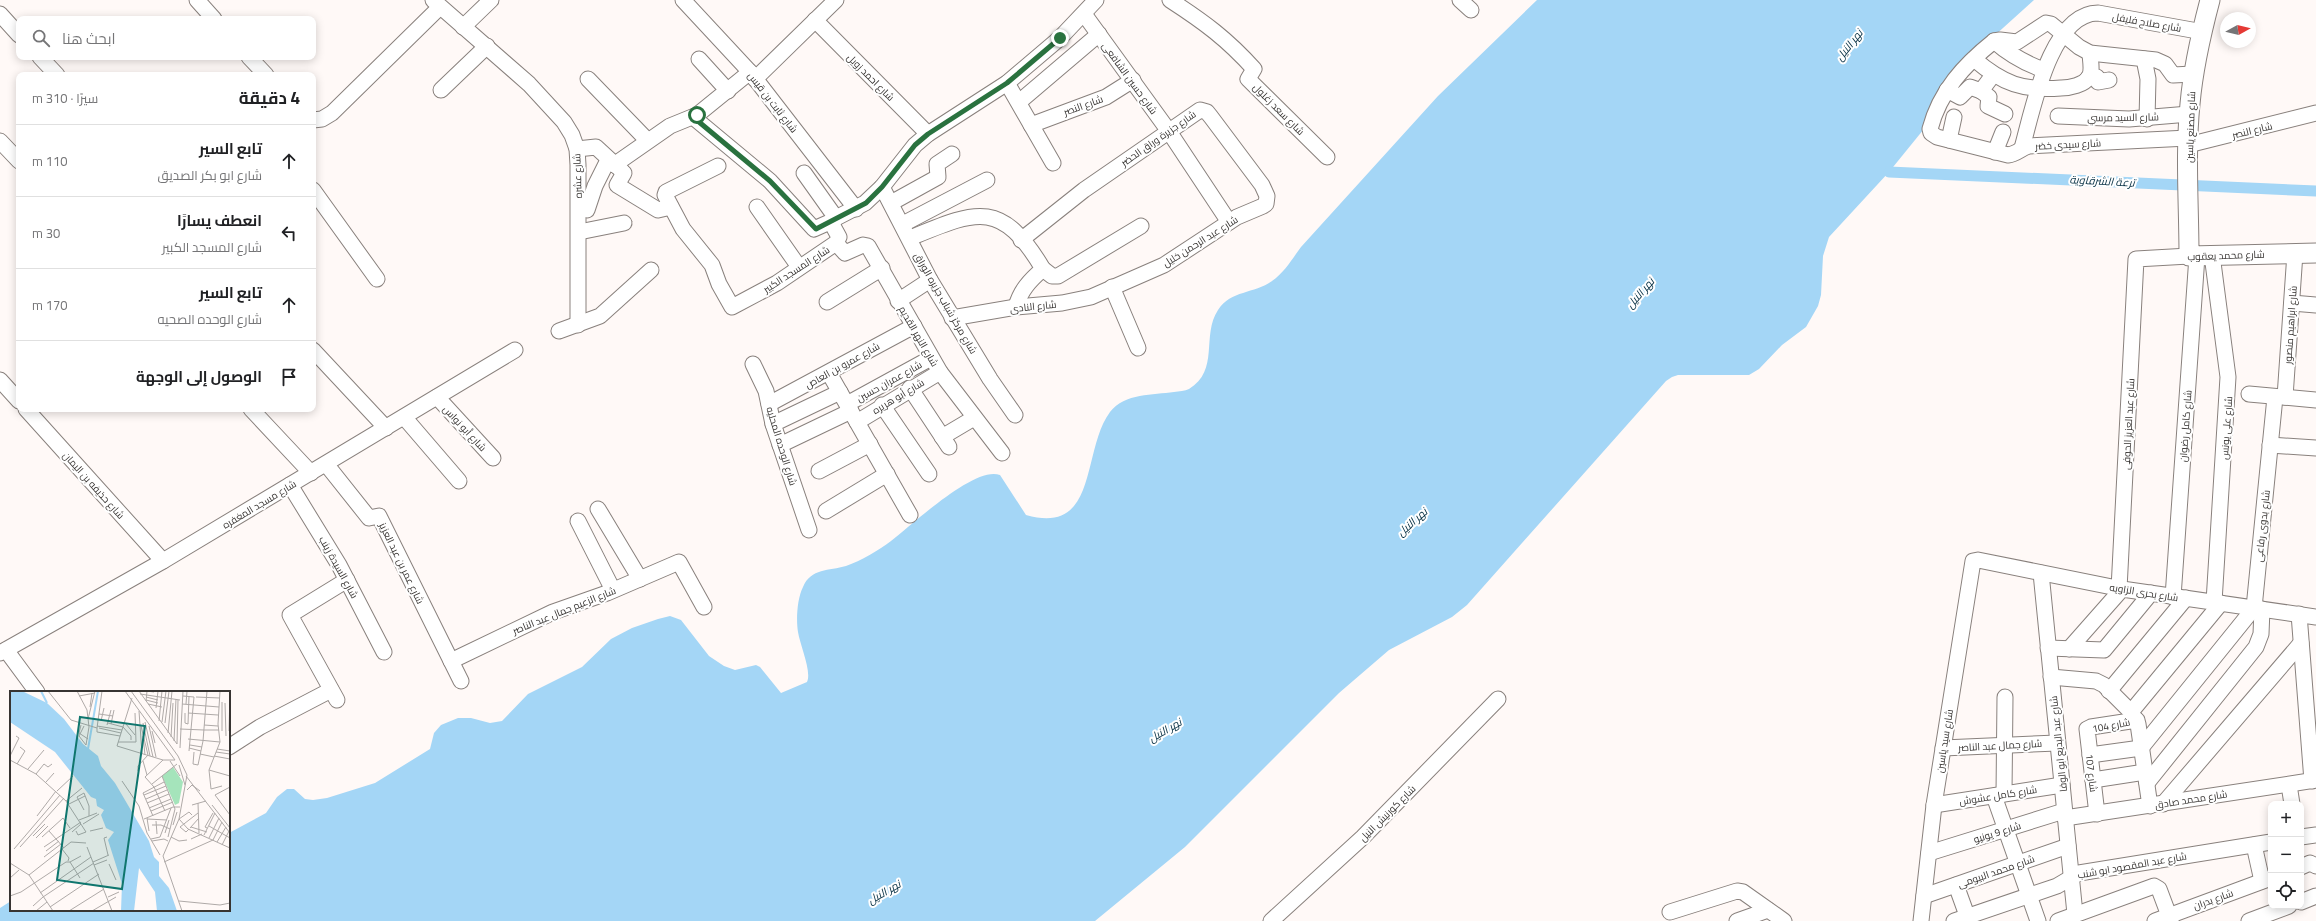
<!DOCTYPE html>
<html lang="ar">
<head>
<meta charset="utf-8">
<style>
	:root { --surface:#fff; --page:#f2f2f2; --text:#202124; --muted:#757577; --line:#e0e0e0 }
	body { margin:0; font-family:Georgia,Cairo,serif; background:var(--page); color:var(--text); direction:rtl }
	.controls { position:absolute; right:12px; bottom:12px; display:grid; overflow:hidden; border-radius:8px; box-shadow:0 2px 10px #0003 }
	.controls button { width:36px; height:36px; display:grid; place-items:center; padding:0; border:0; border-bottom:1px solid var(--line); background:var(--surface); color:var(--text); font:20px sans-serif }
	.compass { position:absolute; left:2220px; top:12px; width:36px; height:36px; border-radius:50%; background:var(--surface); box-shadow:0 2px 10px #0003; rotate:82deg }
	.stop { position:absolute; width:12px; height:12px; margin:-9px; border:3px solid #29723f; border-radius:50%; background:#fff }
	.stop.end { background:#29723f; border-color:#fff; box-shadow:0 1px 4px #0008 }
	.list { margin:0; padding:0; list-style:none }
	h2 { display:flex; justify-content:space-between; align-items:center; height:52px; margin:0; padding:0 16px; font-size:17px }
	h2 small { font-size:13px; font-weight:400; color:var(--muted) }
	.list li { display:grid; grid-template-columns:26px 1fr auto; gap:12px; align-items:center; box-sizing:border-box; height:72px; padding:0 16px; border-top:1px solid var(--line) }
	.list b { display:block; font-size:15px; white-space:nowrap }
	.list p { margin:0; font-size:13px; white-space:nowrap; color:var(--muted) }
	.list em { font-size:13px; font-style:normal; color:var(--muted) }
	.icon { flex:none; width:22px; height:22px; fill:none; stroke:currentColor; stroke-width:2; stroke-linecap:round; stroke-linejoin:round }
	.map { position:relative; flex:none; width:2316px; height:921px; overflow:hidden; direction:ltr }
	.search { position:absolute; background:var(--surface); box-shadow:0 2px 10px #0003; left:16px; top:16px; width:300px; height:44px; display:flex; align-items:center; gap:10px; box-sizing:border-box; padding:0 14px; border-radius:8px; color:var(--muted); font-size:15px }
	.panel { position:absolute; background:var(--surface); box-shadow:0 2px 10px #0003; left:16px; top:72px; width:300px; height:340px; border-radius:8px; direction:rtl }
	.map>svg:first-child { display:block }
	.water { fill:#a4d6f6 }
	.lines { fill:none; stroke-linecap:round; stroke-linejoin:round }
	.canal { stroke:#a4d6f6; stroke-width:11 }
	.minor-casing { stroke:#89817d; stroke-width:17 }
	.major-casing { stroke:#89817d; stroke-width:21 }
	.minor { stroke:#fff; stroke-width:15 }
	.major { stroke:#fff; stroke-width:19 }
	.route { stroke:#29723f; stroke-width:5 }
	.labels { text-anchor:middle; stroke-width:4; stroke-linejoin:round; paint-order:stroke }
	.street-label { font-size:10px; fill:#373432; stroke:#fff }
	.water-label { font-size:11px; font-style:italic; fill:#032d41; stroke:#fff }
	.inset-river { fill:none; stroke:#a4d6f6; stroke-width:2 }
	.inset-road { fill:none; stroke:#afaaa8; stroke-width:1 }
	.view { fill:#0f766e; fill-opacity:0.15; stroke:#0f766e; stroke-width:2 }
	.inset-edge { fill:none; stroke:#373432; stroke-width:2 }
</style>
</head>
<body>
<div class="map">
<svg width="2316" height="921" viewBox="0 0 2316 921">
	<rect width="100%" height="100%" fill="#fff9f7"/>
	<!-- water -->
	<path class="water" d="M1537,0h497l-72,65 -34,59 -39,48 -60,65 -6,19 -2,39 -3,11 -12,21 -24,18 -23,24 -10,6h-71l-6,2 -6,4 -199,224 -15,12 -63,33 -50,43 -154,154 -90,74h-1095v-13l11,-7v9h218v-77l37,-20 11,-16 10,-8h7l11,10 8,1 14,-2 48,-15 55,-34 4,-16 7,-8 17,-7h13l19,5 12,-2 26,-27 54,-27 29,-28 21,-11 26,-9 12,-3 11,4 28,36 15,10 11,4 21,-5 4,2 21,26 26,-11c5,-10 -7,-37 -9,-50 -2,-12 -1,-33 5,-45 8,-19 26,-16 43,-21 15,-5 33,-16 45,-25 21,-16 84,-76 109,-66l26,40c73,21 55,-64 84,-103 15,-19 43,-17 64,-20 5,-1 11,-1 15,-3 31,-19 12,-53 29,-79 13,-20 36,-16 54,-29 13,-9 20,-22 29,-34l137,-151z"/>
	<g class="lines">
		<!-- canal -->
		<polyline class="canal" points="1889,172 2316,191"/>
		<!-- minor casing -->
		<g class="minor-casing">
			<g id="minor">
				<polyline points="197,0 214,19"/>
				<polyline points="433,0 529,84 564,122 572,135 577,149 578,165 578,325"/>
				<polyline points="683,0 750,72 856,209"/>
				<path d="M1170,0c34,22 57,39 84,69l-6,10 79,78"/>
				<polyline points="1460,0 1471,10"/>
				<polyline points="0,14 19,35"/>
				<polyline points="1084,14 1168,130 1229,222"/>
				<polyline points="815,20 928,134"/>
				<polyline points="463,27 491,0"/>
				<path d="M1994,41c16,14 30,22 50,29"/>
				<polyline points="40,57 57,75"/>
				<polyline points="249,57 266,75"/>
				<polyline points="699,59 728,91"/>
				<path d="M1974,59c29,25 49,32 87,29 9,0 23,-3 28,-11 4,-6 1,-18 1,-24"/>
				<polyline points="2144,59 2148,79 2147,119"/>
				<polyline points="2088,78 2097,77 2098,82 2109,80"/>
				<polyline points="588,79 647,140"/>
				<polyline points="755,79 836,0"/>
				<polyline points="1007,83 1053,163"/>
				<polyline points="441,90 487,46"/>
				<polyline points="1947,90 1960,97 1970,87 1981,91 1993,75"/>
				<polyline points="1981,91 1989,97 1988,106 2005,114"/>
				<polyline points="1019,102 1099,34"/>
				<polyline points="2058,116 2129,119 2189,114"/>
				<polyline points="693,117 770,181 814,229 832,221"/>
				<polyline points="313,120 322,119 332,113 440,7"/>
				<polyline points="1031,125 1106,97 1133,80"/>
				<path d="M2188,138l-159,8c-8,2 -12,8 -21,9l-71,-18 -6,-4 -1,-4c10,-38 34,-64 64,-88l6,-1 17,2 29,-19 5,1 28,23 11,6 66,7 9,4 8,11 20,-1"/>
				<polyline points="1949,140 1954,117"/>
				<polyline points="0,141 19,161"/>
				<polyline points="2188,145 2316,113"/>
				<path d="M2022,148c10,-35 28,-135 76,-135l105,19"/>
				<polyline points="577,149 596,147 622,171"/>
				<polyline points="1995,152 2003,132"/>
				<polyline points="614,165 670,126 697,115 750,72"/>
				<polyline points="718,166 666,192 665,195 683,229 712,265 719,284 732,307 777,283 836,243 839,237 833,226 834,219 865,203 882,187 915,145 928,134 1007,83 1060,38 1096,0"/>
				<polyline points="624,173 617,185 658,210 671,207"/>
				<polyline points="804,173 836,218"/>
				<polyline points="882,187 930,280 990,379 1015,415"/>
				<polyline points="313,190 377,279"/>
				<polyline points="891,203 938,177 937,164 952,154"/>
				<polyline points="757,207 799,267"/>
				<polyline points="587,210 595,186 608,160"/>
				<polyline points="903,224 987,180"/>
				<polyline points="579,232 624,223"/>
				<path d="M910,238c66,-27 91,-40 133,31 -13,11 -23,22 -27,38"/>
				<polyline points="836,243 845,253 863,245 868,246 940,372 1002,453"/>
				<polyline points="2212,255 2228,377 2214,602"/>
				<polyline points="1043,269 1052,276 1058,276 1141,226"/>
				<polyline points="1112,287 1138,348"/>
				<polyline points="898,301 930,280"/>
				<polyline points="827,302 882,268"/>
				<polyline points="2292,303 2316,305"/>
				<polyline points="952,318 1016,307 1062,303 1091,297 1164,265 1237,217 1263,206 1266,204 1267,196 1262,185 1211,117 1207,112 1200,110 1084,190 1021,240"/>
				<polyline points="559,331 600,316 651,270"/>
				<polyline points="313,350 386,428"/>
				<polyline points="753,364 766,391 773,424 809,530"/>
				<polyline points="829,373 910,515"/>
				<polyline points="0,380 19,401"/>
				<polyline points="910,388 949,447"/>
				<polyline points="2249,394 2316,400"/>
				<polyline points="437,397 493,458"/>
				<polyline points="2285,397 2295,253"/>
				<polyline points="769,404 914,326"/>
				<polyline points="847,404 931,358"/>
				<polyline points="882,405 929,474"/>
				<polyline points="26,409 163,561"/>
				<polyline points="251,409 311,473"/>
				<polyline points="404,417 459,481"/>
				<polyline points="857,422 940,372"/>
				<polyline points="773,424 840,392"/>
				<polyline points="942,437 974,418"/>
				<polyline points="780,445 851,411"/>
				<polyline points="2270,445 2316,448"/>
				<polyline points="326,464 369,518 379,516 461,681"/>
				<polyline points="819,471 870,444"/>
				<polyline points="290,485 339,565 384,652"/>
				<polyline points="598,509 640,579"/>
				<polyline points="826,511 887,474"/>
				<polyline points="578,521 613,590"/>
				<polyline points="2041,573 2075,914"/>
				<polyline points="2119,589 2136,259 2189,256"/>
				<polyline points="2173,597 2197,256"/>
				<polyline points="2299,614 2312,781"/>
				<polyline points="2048,648 2104,650 2151,593"/>
				<polyline points="2069,649 2122,589"/>
				<polyline points="6,650 37,692"/>
				<polyline points="0,653 163,561 515,350"/>
				<polyline points="451,661 553,612 607,593 679,562 704,607"/>
				<polyline points="2051,677 2096,681 2104,685 2131,712 2138,724 2150,806"/>
				<polyline points="2109,691 2186,598"/>
				<polyline points="337,700 290,615 347,580"/>
				<polyline points="2131,712 2221,603"/>
				<polyline points="229,747 260,727 331,690"/>
				<polyline points="1943,748 2057,743"/>
				<polyline points="2090,755 2141,748 2254,608 2275,397"/>
				<polyline points="2093,780 2145,772"/>
				<polyline points="2147,783 2256,647 2261,634 2262,609"/>
				<polyline points="2289,785 2292,804"/>
				<polyline points="2004,794 2005,697"/>
				<polyline points="1994,796 2038,921"/>
				<polyline points="2163,804 2301,643"/>
				<polyline points="1934,805 2062,785"/>
				<polyline points="2097,814 2087,729 2091,727 2137,720"/>
				<polyline points="2065,818 2316,780"/>
				<polyline points="2301,837 2316,835"/>
				<polyline points="2254,845 2262,881"/>
				<polyline points="1929,853 2064,811"/>
				<polyline points="2301,867 2310,863 2316,866"/>
				<polyline points="1956,885 1969,921"/>
				<polyline points="1924,896 2068,846"/>
				<polyline points="2301,902 2316,896"/>
				<polyline points="1670,912 1737,891 1743,892 1784,921"/>
				<polyline points="1271,921 1363,837 1498,699"/>
				<polyline points="1737,921 1768,910"/>
				<polyline points="1921,921 1934,805 1973,561 1978,560 2122,589 2316,617"/>
				<polyline points="1954,921 2057,886 2079,873 2271,842"/>
				<polyline points="2058,921 2154,886 2159,889 2171,921"/>
				<polyline points="2155,921 2271,878"/>
				<polyline points="2249,921 2289,906"/>
			</g>
		</g>
		<!-- major casing -->
		<g class="major-casing">
			<path id="major" d="M2210,0c-9,34 -17,69 -20,104 -5,50 -1,102 -1,152l127,-3"/>
		</g>
		<!-- minor -->
		<use href="#minor" class="minor"/>
		<!-- major -->
		<use href="#major" class="major"/>
	</g>
	<g class="lines">
		<!-- route -->
		<polyline class="route" points="697,115 693,117 770,181 816,229 866,203 882,187 915,145 928,134 1007,83 1060,38"/>
	</g>
	<g class="labels">
		<!-- street labels -->
		<g class="street-label">
			<text transform="translate(2147 22) rotate(10)" y="4">شارع صلاح فليفل</text>
			<text transform="translate(871 77) rotate(45)" y="4">شارع احمد زويل</text>
			<text transform="translate(1130 78) rotate(54)" y="4">شارع حسين الشافعى</text>
			<text transform="translate(773 102) rotate(52)" y="4">شارع ثابت بن قيس</text>
			<text transform="translate(1083 105) rotate(-20)" y="4">شارع النصر</text>
			<text transform="translate(1279 109) rotate(45)" y="4">شارع سعد زغلول</text>
			<text transform="translate(2123 117) rotate(-1)" y="4">شارع السيد مرسي</text>
			<text transform="translate(2190 127) rotate(-88)" y="4">شارع مصنع ياسين</text>
			<text transform="translate(2252 130) rotate(-14)" y="4">شارع النصر</text>
			<text transform="translate(1158 138) rotate(-35)" y="4">شارع جزيرة وراق الحضر</text>
			<text transform="translate(2068 144) rotate(-3)" y="4">شارع سيدى خضر</text>
			<text transform="translate(577 176) rotate(-92)" y="4">شارع عشره</text>
			<text transform="translate(1200 241) rotate(-32)" y="4">شارع عبد الرحمن خليل</text>
			<text transform="translate(2226 255) rotate(-2)" y="4">شارع محمد يعقوب</text>
			<text transform="translate(796 269) rotate(-33)" y="4">شارع المسجد الكبير</text>
			<text transform="translate(946 303) rotate(60)" y="4">شارع مركز شباب جزيره الوراق</text>
			<text transform="translate(1033 306) rotate(-6)" y="4">شارع النادى</text>
			<text transform="translate(2290 325) rotate(-86)" y="4">شارع ابراهيم منصور</text>
			<text transform="translate(919 336) rotate(60)" y="4">شارع النهر القديم</text>
			<text transform="translate(842 365) rotate(-29)" y="4">شارع عمرو بن العاص</text>
			<text transform="translate(889 381) rotate(-29)" y="4">شارع عمران حسين</text>
			<text transform="translate(898 396) rotate(-31)" y="4">شارع أبو هريره</text>
			<text transform="translate(2128 424) rotate(-87)" y="4">شارع عبد العزيز الحوفى</text>
			<text transform="translate(2185 426) rotate(-86)" y="4">شارع كامل رضوان</text>
			<text transform="translate(465 428) rotate(47)" y="4">شارع أبو نواس</text>
			<text transform="translate(2226 428) rotate(-86)" y="4">شارع على يونس</text>
			<text transform="translate(782 446) rotate(73)" y="4">شارع الوحده المحليه</text>
			<text transform="translate(94 485) rotate(48)" y="4">شارع حذيفه بن اليمان</text>
			<text transform="translate(259 504) rotate(-31)" y="4">شارع مسجد المغفره</text>
			<text transform="translate(2262 526) rotate(-84)" y="4">شارع بدوى رفاعى</text>
			<text transform="translate(402 563) rotate(64)" y="4">شارع عمر بن عبد العزيز</text>
			<text transform="translate(339 567) rotate(61)" y="4">شارع السيدة زينب</text>
			<text transform="translate(2144 592) rotate(9)" y="4">شارع بحرى الزاويه</text>
			<text transform="translate(564 610) rotate(-22)" y="4">شارع الزعيم جمال عبد الناصر</text>
			<text transform="translate(2111 725) rotate(-11)" y="4">شارع 104</text>
			<text transform="translate(1944 741) rotate(-81)" y="4">شارع سيد ياسين</text>
			<text transform="translate(2058 744) rotate(-96)" y="4">شارع عبد البديع ابو الوفا</text>
			<text transform="translate(2000 745) rotate(-3)" y="4">شارع جمال عبد الناصر</text>
			<text transform="translate(2092 773) rotate(83)" y="4">شارع 107</text>
			<text transform="translate(1998 795) rotate(-9)" y="4">شارع كامل عشوش</text>
			<text transform="translate(2191 799) rotate(-9)" y="4">شارع محمد صادق</text>
			<text transform="translate(1387 813) rotate(-45)" y="4">شارع كورنيش النيل</text>
			<text transform="translate(1997 832) rotate(-17)" y="4">شارع 9 يونيو</text>
			<text transform="translate(2132 865) rotate(-10)" y="4">شارع عبد المقصود ابو شنب</text>
			<text transform="translate(1996 871) rotate(-19)" y="4">شارع محمد البيومى</text>
			<text transform="translate(2213 899) rotate(-20)" y="4">شارع بدران</text>
		</g>
		<!-- water labels -->
		<g class="water-label">
			<text transform="translate(1849 45) rotate(-52)" y="4">نهر النيل</text>
			<text transform="translate(2102 181) rotate(3)" y="4">ترعة الشرقاوية</text>
			<text transform="translate(1640 293) rotate(-49)" y="4">نهر النيل</text>
			<text transform="translate(1412 522) rotate(-42)" y="4">نهر النيل</text>
			<text transform="translate(1165 730) rotate(-30)" y="4">نهر النيل</text>
			<text transform="translate(884 892) rotate(-30)" y="4">نهر النيل</text>
		</g>
	</g>
	<!-- overview -->
	<g transform="translate(10 691)">
		<rect width="220" height="220" fill="#fff9f7"/>
		<path d="M163,76l10,15 -4,21 -4,2 -13,-29z" fill="#a5e4bb"/>
		<path d="M0,0h12l25,12 17,16 19,25 15,12 3,10 14,17 34,58 5,16 5,5v14l10,12 8,23h-20l-2,-19 -16,-24 -5,43h-13l1,-27 -14,-44 6,-8 -8,-4 -5,-13 3,-5 -7,-4 -1,-7 -5,-2 -36,-45 -45,-30z" fill="#a4d6f6"/>
		<path class="inset-river" d="M31,0l6,12M78,58l10,-58"/>
		<path class="inset-road" d="M38,0l23,29 26,8 5,-37M67,0l10,19 2,17M115,0l50,69M121,0l47,65 9,19 -8,44 -16,37 19,55M129,0l38,53M210,0l-2,33 2,18 -11,28 21,6M130,3l40,6M69,5l16,-3M173,5l11,1 -5,54M136,6l12,3M186,6l24,1M122,7l-15,48 46,14h12M136,9l12,3M136,10l1,-10 7,1M215,12l1,33M138,13l14,3M172,13l37,3M176,13l1,-13M80,16l2,-14M146,17l2,-17M129,20l3,43M125,22l1,29M175,22v10l3,1M178,22l30,2M89,23l14,2M78,28l7,-28M91,30l3,-13M149,30l3,-30M135,31l8,35M152,31l4,-31M98,32l15,4 8,9v4M133,32l7,33M155,32l4,-32M101,33l3,-14M116,33l9,11M178,33l1,-28M71,34l-2,8 9,6M97,34l4,-15M194,34l14,1M74,35l-5,10 7,9 3,-18M87,35l25,4M139,35l7,31M87,37v4l23,4M89,37l22,5M170,38l24,1M194,39h15M142,40l3,12M212,40v-29M219,40l1,-39M158,42l4,-42M133,45l2,19M161,46l2,-34M178,48l32,3M164,50l2,-42M108,51h18M167,53l1,-44M180,54l12,2M170,57l3,-57M179,57l12,3M207,58l13,2M184,61l-1,12 5,1 5,-24 4,-50M206,61l14,2M190,63l14,3M0,65l9,-18 -3,-2M204,65l16,3M0,69l26,14 30,27 20,31 -8,3 -2,-4M153,69l-18,17 9,10 11,24M133,70l4,14M160,70l10,15M7,73l8,-13 -5,-4M169,74l6,20M18,78l16,-19M199,79l2,19 11,-3M128,80v-5l10,-11 -7,-29 2,-1M26,83l8,-10 4,3 4,-3M152,85l13,33 -7,28M176,85l44,57M112,90l17,25 8,27 13,22M36,91l8,-9M142,93l25,-20M220,96l-15,8 15,20M177,99l5,-5 8,6M47,100l16,-15M134,104l22,-9M136,108l21,-9M56,110l16,-13M137,112l22,-9M188,112l1,30M59,113l16,-8M182,114l14,-4M202,114l18,23M139,117l22,-9M74,119l-7,-13 7,-4 5,13v10M141,120l22,-9M27,125l19,-25M143,125l-10,-23 21,-11M137,127l2,13M134,128l29,-12h7M137,128l20,1M169,128l9,10 42,19M169,128l10,-7 3,3M69,129l18,-7M146,130l1,13M73,133l16,-10M142,134h9l9,4M163,134l4,-13M199,135l21,12M170,136l18,-14M170,136l6,5 3,-3M181,136l16,5M180,137l9,-10M197,137l-2,-1 8,-14M39,140l15,17M80,140l13,-3M62,141l9,-8M155,142l4,-13M194,144l11,-22M23,145l12,-12M32,146l21,-19 7,10M97,146l-3,1 4,17M161,146l8,4 8,-1M26,147l12,-12M199,147l10,-20M141,148l9,-2 11,-29M181,148l11,-5M203,149l9,-18M142,150l12,-2 4,2M207,151l9,-15M212,154l7,-14M10,156l44,-49M34,156l37,-25M77,156l25,64M4,158l46,-54M52,158l7,9 -1,3M36,160l13,-10M34,166l17,-13M60,171l11,-6M83,171l16,-7M154,171l49,-22M0,172l19,12 24,36M99,173l7,16M84,174l13,-5M19,184l42,-33 15,1M0,187l9,-8M30,202l51,-36M0,205l11,-4 45,-30h4l10,16M33,206l51,-34M98,206l11,-5M169,210l41,4 10,-2M23,215l10,-9M40,216l49,-33M26,220l11,-9M59,220l35,-22M82,220l24,-14"/>
		<path class="view" d="M70,26l65,9 -23,163 -65,-9z"/>
		<rect width="220" height="220" class="inset-edge"/>
	</g>
</svg>
<div class="controls">
<button>+</button>
<button>−</button>
<button><svg class="icon" aria-label="locate" viewBox="0 0 24 24"><circle cx="12" cy="12" r="6"/><path d="M12 2v4M12 18v4M2 12h4M18 12h4"/></svg></button>
</div>
<svg class="compass" viewBox="-18 -18 36 36"><path d="M0-13l5 13h-10z" fill="#e53935"/><path d="M0 13l5-13h-10z" fill="#757577"/></svg>
<div class="stop" style="left:697px;top:115px"></div>
<div class="stop end" style="left:1060px;top:38px"></div>
<div class="search"><svg class="icon" aria-label="search" viewBox="0 0 24 24"><circle cx="10" cy="10" r="6"/><path d="M15 15l6 6"/></svg>ابحث هنا</div>
<section class="panel">
<h2>4 دقيقة<small>سيرًا · 310 m</small></h2>
<ul class="list">
<li><svg class="icon" aria-label="ahead" viewBox="0 0 24 24"><path d="M12 20V5M6 11l6-6 6 6"/></svg><div><b>تابع السير</b><p>شارع ابو بكر الصديق</p></div><em>110 m</em></li>
<li><svg class="icon" aria-label="left" viewBox="0 0 24 24"><path d="M17 20v-9H6M10 6l-5 5 5 5"/></svg><div><b>انعطف يسارًا</b><p>شارع المسجد الكبير</p></div><em>30 m</em></li>
<li><svg class="icon" aria-label="ahead" viewBox="0 0 24 24"><path d="M12 20V5M6 11l6-6 6 6"/></svg><div><b>تابع السير</b><p>شارع الوحده الصحيه</p></div><em>170 m</em></li>
<li><svg class="icon" aria-label="arrive" viewBox="0 0 24 24"><path d="M6 21V4h12l-3 4 3 4H6"/></svg><div><b>الوصول إلى الوجهة</b></div></li>
</ul>
</section>
</div>
</body>
</html>
